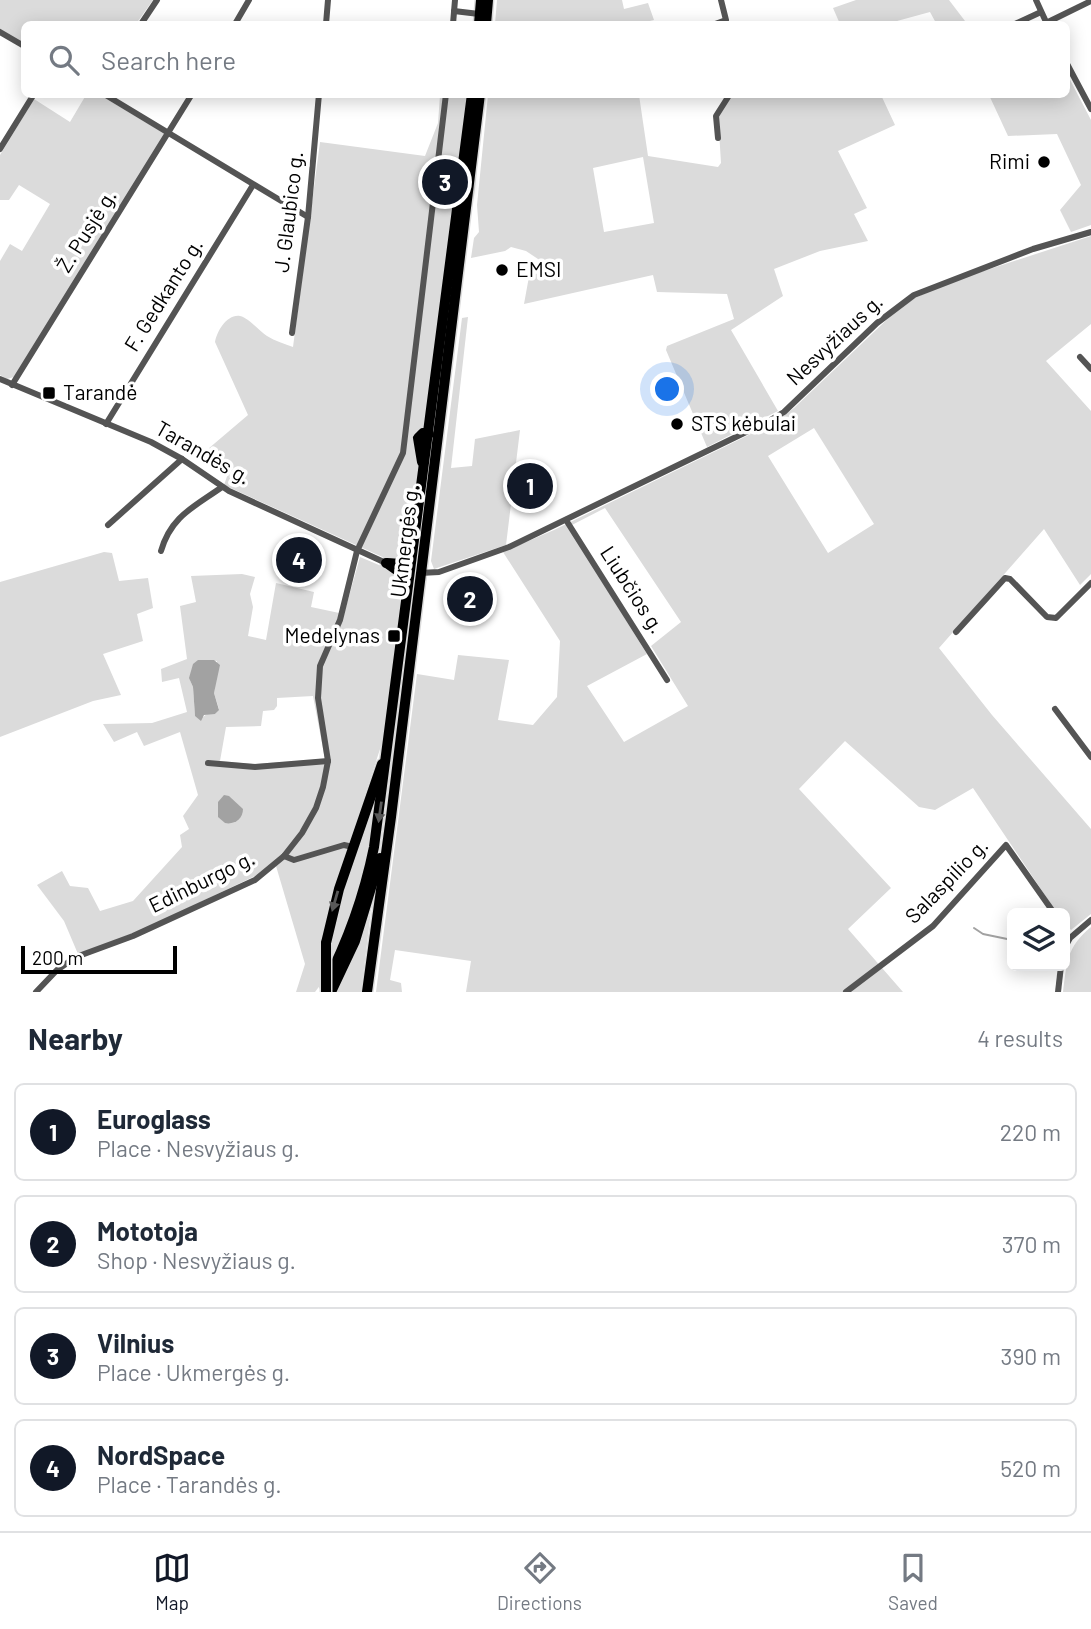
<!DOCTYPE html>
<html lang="en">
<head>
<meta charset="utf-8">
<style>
	:root { --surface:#fff; --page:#f2f2f3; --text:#1f2937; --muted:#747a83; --line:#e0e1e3; --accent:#111827 }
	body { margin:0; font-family:Barlow,sans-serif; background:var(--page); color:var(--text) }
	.controls { position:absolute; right:21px; bottom:21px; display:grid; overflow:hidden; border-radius:10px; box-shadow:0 4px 18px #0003 }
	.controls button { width:63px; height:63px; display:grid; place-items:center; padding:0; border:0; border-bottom:2px solid var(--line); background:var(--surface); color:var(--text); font:35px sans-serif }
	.scale { position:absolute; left:21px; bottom:18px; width:156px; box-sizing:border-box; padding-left:7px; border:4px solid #000; border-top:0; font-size:19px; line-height:24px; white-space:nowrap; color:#000; -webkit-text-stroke:5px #fff; paint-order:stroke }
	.you { position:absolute; left:668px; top:390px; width:24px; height:24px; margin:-18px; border:5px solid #fff; border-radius:50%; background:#1a73e8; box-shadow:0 0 0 10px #1a73e833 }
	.badge { display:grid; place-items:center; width:46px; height:46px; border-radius:50%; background:var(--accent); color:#fff; font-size:23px; font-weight:700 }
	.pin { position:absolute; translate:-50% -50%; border:4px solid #fff; box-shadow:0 2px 7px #0006 }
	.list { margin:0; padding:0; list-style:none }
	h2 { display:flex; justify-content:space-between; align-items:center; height:91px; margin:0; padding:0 28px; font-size:30px }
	h2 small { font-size:23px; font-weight:400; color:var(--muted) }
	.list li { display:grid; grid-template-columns:46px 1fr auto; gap:21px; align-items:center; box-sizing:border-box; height:98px; margin:0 14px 14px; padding:0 14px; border:2px solid var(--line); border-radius:10px }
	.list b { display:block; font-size:26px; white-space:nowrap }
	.list p { margin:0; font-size:23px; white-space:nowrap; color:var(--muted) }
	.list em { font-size:23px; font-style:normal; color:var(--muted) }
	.icon { flex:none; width:38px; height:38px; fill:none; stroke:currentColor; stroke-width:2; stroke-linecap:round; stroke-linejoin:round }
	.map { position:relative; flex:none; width:1091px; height:992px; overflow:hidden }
	.search { position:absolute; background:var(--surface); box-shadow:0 4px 18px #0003; left:21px; right:21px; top:21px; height:77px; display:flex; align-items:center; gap:18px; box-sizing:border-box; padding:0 24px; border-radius:10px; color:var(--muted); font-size:26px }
	.sheet { height:539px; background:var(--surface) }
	nav { display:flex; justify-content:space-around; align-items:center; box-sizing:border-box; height:98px; border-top:2px solid var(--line); background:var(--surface); font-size:19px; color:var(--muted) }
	nav a { display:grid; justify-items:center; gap:4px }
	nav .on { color:var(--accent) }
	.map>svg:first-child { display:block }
	.green { fill:#dbdbdb; fill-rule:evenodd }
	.water { fill:#a2a2a2 }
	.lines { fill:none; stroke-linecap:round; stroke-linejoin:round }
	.stream { stroke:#a2a2a2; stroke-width:2 }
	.highway-casing { stroke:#dbdbdb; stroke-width:13 }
	.minor { stroke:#545454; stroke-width:6 }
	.highway { stroke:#000; stroke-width:10 }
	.highway-bridge-casing { stroke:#dbdbdb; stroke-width:13; stroke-linecap:butt }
	.highway-bridge { stroke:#000; stroke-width:10 }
	.oneway { fill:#595959 }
	.poi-dot { fill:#000; stroke:#fff; stroke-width:2.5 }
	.labels { text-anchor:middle; stroke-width:7; stroke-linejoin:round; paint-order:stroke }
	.poi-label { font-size:21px; fill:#000; stroke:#fff; text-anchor:start }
	.street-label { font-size:21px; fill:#000; stroke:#fff }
</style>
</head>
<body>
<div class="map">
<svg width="1091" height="992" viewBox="0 0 1091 992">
	<rect width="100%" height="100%" fill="#fff"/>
	<!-- green -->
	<g class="green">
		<polygon points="0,0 153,0 136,24 24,24 24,44 0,29"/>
		<polygon points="497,0 622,0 624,9 648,3 654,20 637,24 495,24"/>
		<polygon points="856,0 949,0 965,21 936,23 930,12 886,24 840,24 833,8"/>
		<polygon points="1067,74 1091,120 1091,225 1071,232 1060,210 1081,185 1057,134 1008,136 989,95 1066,94"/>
		<polygon points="86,95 100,95 165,134 14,377 7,379 0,375 0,261 10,244 22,251 50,204 19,185 9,200 0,200 0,155 34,99 70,122"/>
		<path d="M440,95h26l-5,48 -52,411 -6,6h-14l-165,-75 7,-20 -23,-16 40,-34 -33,-73c2,-11 12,-28 25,-26 9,2 19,15 27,20 8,5 18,8 26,11l27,-205 105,14 13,-33z"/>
		<path d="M488,95h151l9,61 70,11 3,-4 -3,-48 15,-20h148l14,30 -57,26 29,57 -13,6 14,27 -48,10 -46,18 9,27 -52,34 47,81 -71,36 -41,-97 1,-4 67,-27 -7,-25 -70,-2 -4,-17 -129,29 6,-33 7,1 1,-13 -12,-8 -15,-4 -6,4 -34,7 3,-20 5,-6 -2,-27zM643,157l11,66 -50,9 -11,-64z"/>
		<path d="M1091,236v88l-45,37 45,50v163l-11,11 -36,-56 -105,119 53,67 99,114v85l-20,16 -6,-7v-10h-8l-84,-125 -38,22 -16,-3 -74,-66 -46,48 92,99 -43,41 55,63h-437l5,-31 -76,-11 -5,30 11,3 1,9h-26l41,-318 37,6 4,-25 51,5 -11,60 35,5 24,-28 3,-56 -57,-89 51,-22 219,-107 21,-15 102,-97 19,-13 35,-16zM814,428l60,96 -46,29 -60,-97zM605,508l76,114 -30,24 37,60 -64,36 -37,-56 60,-32 -79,-127z"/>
		<polygon points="468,317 451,468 472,466 475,439 520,430 506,545 434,569 431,561 462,318"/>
		<polygon points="104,552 112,553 119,581 148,578 153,608 137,614 143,641 103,654 121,695 93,701 0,737 0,582"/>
		<path d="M360,557l38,16 5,11 -21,159 -53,162 -9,53 1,26 -6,8h-19l9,-28 -29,-98 -134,64 -64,24 -14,-33 -27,-36 25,-14 8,15 18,2 12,23 33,-10 49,-54 -2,-12 9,-6 -6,-13 15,-21 -18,-63 -36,14 -7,-14 -23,10 -11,-18 49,-1 35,-11 -8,-34 -17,4 -1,-13 26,-10 -7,-53 16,-4 -5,-26 51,-2 13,3 -5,17 3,13 -5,29 18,4 10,-57 38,9 -3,15 33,7zM200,660l17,1 -3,32 5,16 -4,5h-8l-4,3 -8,-1 -2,-29 -3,-7zM313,696l12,63 -72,5 -33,-3 6,-34 35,-1 2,-15 11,-1 3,-4v-8z"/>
		<path d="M376,792c-8,68 -18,114 -47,176 2,-61 28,-119 47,-176z"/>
		<polygon points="371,911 361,992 336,992 360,942"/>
		<path d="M1091,927v65h-28c4,-30 3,-44 28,-65z"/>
	</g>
	<!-- water -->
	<g class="water">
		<polygon points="198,660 214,660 220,665 214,693 219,710 215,714 204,715 201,721 195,716 193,687 189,678 193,664"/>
		<path d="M224,795l5,1 14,13c0,10 -9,16 -18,14l-7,-6v-15z"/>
	</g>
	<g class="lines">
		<!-- stream -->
		<polyline class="stream" points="974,928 983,934 1012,940"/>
		<!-- highway casing -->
		<g class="highway-casing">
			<g id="highway">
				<polyline points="479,24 481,0"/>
				<polyline points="486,24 488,0"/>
				<polyline points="422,462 418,438 423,433 429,434"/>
				<path d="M386,563c12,1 20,2 24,-11"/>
				<polyline points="388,564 402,574 406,590"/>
				<polyline points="326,943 339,889 382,764"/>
				<path d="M325,985c23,-44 39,-89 49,-138l98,-753"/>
				<polyline points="331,992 355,941 380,858"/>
				<polyline points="367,992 391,817 480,94"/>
			</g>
		</g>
		<!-- minor -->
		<g class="minor">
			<polyline points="1036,0 1047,24"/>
			<polyline points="454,11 479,14"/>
			<polyline points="1046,23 1091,1"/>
			<polyline points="141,24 157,0"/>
			<polyline points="235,24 249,0"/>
			<polyline points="326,24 328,0"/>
			<polyline points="453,24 455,0"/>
			<polyline points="715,24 726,20 721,0"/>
			<polyline points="1015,24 1041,12"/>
			<polyline points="0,32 24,46"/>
			<polyline points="1066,62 1091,109"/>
			<polyline points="104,94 308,217"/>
			<polyline points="718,138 716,116 730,94"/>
			<polyline points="0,149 34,94"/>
			<polyline points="292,333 308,217 319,94"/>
			<polyline points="1080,357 1091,369"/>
			<polyline points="0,379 151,442 182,459 229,491 386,563"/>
			<polyline points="12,385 192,94"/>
			<polyline points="106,424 253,185"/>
			<polyline points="566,520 667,680"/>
			<polyline points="108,525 182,459"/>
			<path d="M161,551c10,-35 33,-44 61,-64"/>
			<polyline points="420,573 439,572 509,547 767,422 784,412 877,323 914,295 1033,249 1091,232"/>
			<polyline points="956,632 1005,578 1010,579 1047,617 1056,618 1091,583"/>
			<polyline points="1055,709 1091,757"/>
			<polyline points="208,763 255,767 328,761"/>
			<polyline points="284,856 294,860 344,845 353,847"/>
			<polyline points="1065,947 1070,938 1091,920"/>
			<polyline points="36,992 57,970 76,957 133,936 255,880 284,856 302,833 316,808 323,787 328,761 318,698 320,666 340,620 357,551 403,453 446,94"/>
			<polyline points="846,992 933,926 1006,845 1054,913"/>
			<polyline points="1058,992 1061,966"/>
		</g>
		<!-- highway -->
		<use href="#highway" class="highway"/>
		<!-- highway-bridge casing -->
		<g class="highway-bridge-casing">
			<polyline id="highway-bridge" points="326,943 326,992"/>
		</g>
		<!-- highway-bridge -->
		<use href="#highway-bridge" class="highway-bridge"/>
	</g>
	<!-- one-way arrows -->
	<defs><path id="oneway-solid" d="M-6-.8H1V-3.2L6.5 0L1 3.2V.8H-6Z" transform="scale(1.75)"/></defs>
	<g class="oneway">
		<use href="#oneway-solid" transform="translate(380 812) rotate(98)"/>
		<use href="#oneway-solid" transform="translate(335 901) rotate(106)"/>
	</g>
	<!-- markers -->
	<g class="poi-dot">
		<circle cx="1044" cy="162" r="7"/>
		<circle cx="502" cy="270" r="7"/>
		<rect x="42" y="386" width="14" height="14" rx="3.5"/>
		<circle cx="677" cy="424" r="7"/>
		<rect x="387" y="629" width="14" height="14" rx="3.5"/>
	</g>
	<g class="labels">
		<!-- poi labels -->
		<g class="poi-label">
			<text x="1030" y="169" text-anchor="end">Rimi</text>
			<text x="516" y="277">EMSI</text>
			<text x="63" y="400">Tarandė</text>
			<text x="691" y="431">STS kėbulai</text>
			<text x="380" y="643" text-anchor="end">Medelynas</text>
		</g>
		<!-- street labels -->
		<g class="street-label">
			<text transform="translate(289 212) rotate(-83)" y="7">J. Glaubico g.</text>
			<text transform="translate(87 231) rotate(-58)" y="7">Ž. Pusjė g.</text>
			<text transform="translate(164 295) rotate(-58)" y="7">F. Gedkanto g.</text>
			<text transform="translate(835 340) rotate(-43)" y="7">Nesvyžiaus g.</text>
			<text transform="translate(203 453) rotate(30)" y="7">Tarandės g.</text>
			<text transform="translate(405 541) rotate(-83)" y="7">Ukmergės g.</text>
			<text transform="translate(632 590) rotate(57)" y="7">Liubčios g.</text>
			<text transform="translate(947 881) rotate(-46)" y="7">Salaspilio g.</text>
			<text transform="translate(202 882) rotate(-26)" y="7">Edinburgo g.</text>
		</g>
	</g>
</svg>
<div class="controls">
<button><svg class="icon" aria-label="layers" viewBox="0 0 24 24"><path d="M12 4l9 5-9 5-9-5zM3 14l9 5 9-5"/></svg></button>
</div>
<div class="scale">200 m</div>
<div class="you"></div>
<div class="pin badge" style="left:530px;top:486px">1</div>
<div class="pin badge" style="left:470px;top:599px">2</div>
<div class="pin badge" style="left:445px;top:182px">3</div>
<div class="pin badge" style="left:299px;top:560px">4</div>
<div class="search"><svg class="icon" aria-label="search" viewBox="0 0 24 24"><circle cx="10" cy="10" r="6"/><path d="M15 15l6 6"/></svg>Search here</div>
</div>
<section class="sheet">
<h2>Nearby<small>4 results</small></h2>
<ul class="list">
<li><span class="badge">1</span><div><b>Euroglass</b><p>Place · Nesvyžiaus g.</p></div><em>220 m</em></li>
<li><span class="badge">2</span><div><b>Mototoja</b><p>Shop · Nesvyžiaus g.</p></div><em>370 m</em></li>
<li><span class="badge">3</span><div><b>Vilnius</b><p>Place · Ukmergės g.</p></div><em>390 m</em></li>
<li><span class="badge">4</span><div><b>NordSpace</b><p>Place · Tarandės g.</p></div><em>520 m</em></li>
</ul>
</section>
<nav>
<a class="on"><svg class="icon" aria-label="map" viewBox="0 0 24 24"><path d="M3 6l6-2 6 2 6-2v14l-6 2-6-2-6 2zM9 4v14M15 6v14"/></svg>Map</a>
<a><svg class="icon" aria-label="directions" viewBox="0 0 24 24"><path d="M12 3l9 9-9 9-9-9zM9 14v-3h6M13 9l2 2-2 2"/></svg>Directions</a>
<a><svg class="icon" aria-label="saved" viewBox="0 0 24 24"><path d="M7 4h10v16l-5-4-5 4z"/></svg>Saved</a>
</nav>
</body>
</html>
